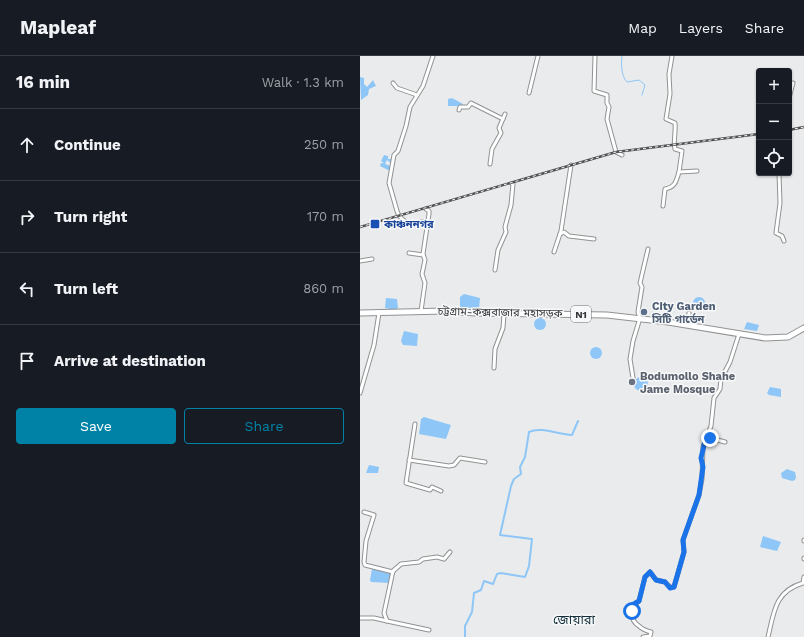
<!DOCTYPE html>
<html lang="en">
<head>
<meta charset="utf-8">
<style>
	:root { --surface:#171b24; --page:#20242c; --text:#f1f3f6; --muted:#9ea1a6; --line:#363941; --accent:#0082a6 }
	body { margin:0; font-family:"Work Sans","Noto Sans Bengali",sans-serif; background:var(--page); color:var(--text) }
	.controls { position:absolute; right:12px; top:12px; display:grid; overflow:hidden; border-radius:4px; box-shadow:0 1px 3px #0004 }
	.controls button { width:36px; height:36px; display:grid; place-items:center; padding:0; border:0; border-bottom:1px solid var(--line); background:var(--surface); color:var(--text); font:20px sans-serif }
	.stop { position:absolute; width:12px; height:12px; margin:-9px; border:3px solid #1a73e8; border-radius:50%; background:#fff }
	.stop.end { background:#1a73e8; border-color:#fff; box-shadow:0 1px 4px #0008 }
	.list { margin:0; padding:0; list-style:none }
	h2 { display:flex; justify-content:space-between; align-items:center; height:52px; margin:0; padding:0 16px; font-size:17px }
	h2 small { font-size:13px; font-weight:400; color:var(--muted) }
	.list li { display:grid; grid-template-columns:26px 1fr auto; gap:12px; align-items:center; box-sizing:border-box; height:72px; padding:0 16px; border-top:1px solid var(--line) }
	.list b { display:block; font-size:15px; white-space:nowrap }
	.list em { font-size:13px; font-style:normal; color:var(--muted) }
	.actions { display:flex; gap:8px; padding:12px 16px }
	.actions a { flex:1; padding:9px 0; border:1px solid var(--accent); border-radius:4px; text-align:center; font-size:14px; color:var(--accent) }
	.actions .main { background:var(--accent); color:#fff }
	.icon { flex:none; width:22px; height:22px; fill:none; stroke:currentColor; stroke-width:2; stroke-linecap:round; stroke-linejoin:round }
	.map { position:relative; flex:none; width:444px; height:581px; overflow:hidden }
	header { display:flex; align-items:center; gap:24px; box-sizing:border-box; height:56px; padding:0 20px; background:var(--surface); border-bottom:1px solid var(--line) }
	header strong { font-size:19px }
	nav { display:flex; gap:22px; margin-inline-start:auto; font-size:14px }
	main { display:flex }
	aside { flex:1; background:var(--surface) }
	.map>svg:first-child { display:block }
	.water { fill:#8dc6f7 }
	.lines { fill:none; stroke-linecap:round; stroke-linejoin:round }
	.stream { stroke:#8dc6f7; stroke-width:1 }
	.canal { stroke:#8dc6f7; stroke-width:2 }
	.minor-casing { stroke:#919293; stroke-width:5 }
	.highway-casing { stroke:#919293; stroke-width:7 }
	.minor { stroke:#fff; stroke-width:3 }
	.highway { stroke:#fff; stroke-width:5 }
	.rail-casing { stroke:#515152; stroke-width:2.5 }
	.rail { stroke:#f7f8f9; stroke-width:1; stroke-dasharray:3; stroke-linecap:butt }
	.route { stroke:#1a73e8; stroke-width:5 }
	.transit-dot { fill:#1a4fb4; stroke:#f7f8f9; stroke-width:1.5 }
	.service-dot { fill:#5c6f8a; stroke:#f7f8f9; stroke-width:1.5 }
	.worship-dot { fill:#6b7280; stroke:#f7f8f9; stroke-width:1.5 }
	.labels { text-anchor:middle; stroke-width:3; stroke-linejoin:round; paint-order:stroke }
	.shield { fill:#f7f8f9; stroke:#717172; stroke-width:1 }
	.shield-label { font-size:10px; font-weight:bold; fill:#373738 }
	.transit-label { font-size:11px; font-weight:bold; fill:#164399; stroke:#f7f8f9; text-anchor:start }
	.service-label { font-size:11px; font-weight:bold; fill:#4e5e75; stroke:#f7f8f9; text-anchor:start }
	.street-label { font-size:11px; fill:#373738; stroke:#f7f8f9 }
	.worship-label { font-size:11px; font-weight:bold; fill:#5b616d; stroke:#f7f8f9; text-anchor:start }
	.quarter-label { font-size:13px; fill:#122f3a; stroke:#f7f8f9 }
</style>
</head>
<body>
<header>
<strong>Mapleaf</strong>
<nav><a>Map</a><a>Layers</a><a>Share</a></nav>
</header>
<main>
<aside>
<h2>16 min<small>Walk · 1.3 km</small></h2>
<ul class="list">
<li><svg class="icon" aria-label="ahead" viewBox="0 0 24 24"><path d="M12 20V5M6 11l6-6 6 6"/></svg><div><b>Continue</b></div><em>250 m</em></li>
<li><svg class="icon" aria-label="right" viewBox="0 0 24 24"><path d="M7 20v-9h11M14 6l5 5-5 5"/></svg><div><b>Turn right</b></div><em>170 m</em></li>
<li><svg class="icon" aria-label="left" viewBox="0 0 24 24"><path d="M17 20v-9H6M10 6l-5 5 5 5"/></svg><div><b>Turn left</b></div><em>860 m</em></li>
<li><svg class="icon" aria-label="arrive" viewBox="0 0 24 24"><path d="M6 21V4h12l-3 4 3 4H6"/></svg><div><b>Arrive at destination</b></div></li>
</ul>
<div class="actions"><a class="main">Save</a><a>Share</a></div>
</aside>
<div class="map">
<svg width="444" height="581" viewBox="0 0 444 581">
	<rect width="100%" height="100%" fill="#eaebec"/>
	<!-- water -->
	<g class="water">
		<polygon points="0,21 4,22 4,28 7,31 13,24 16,30 9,33 8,39 1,44"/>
		<polygon points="92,42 103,48 102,50 88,50 88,43"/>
		<polygon points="24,99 28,100 28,103 33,103 32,108 27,104 25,108 31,110 30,115 20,110 21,107 24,107 21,105"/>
		<polygon points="104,238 120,242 119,253 118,254 113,252 100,251 100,241"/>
		<circle cx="339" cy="247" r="6"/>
		<polygon points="26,242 37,243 38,252 34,254 25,252"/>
		<circle cx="180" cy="268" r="6"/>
		<polygon points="387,266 399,269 397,275 384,273"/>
		<polygon points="44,275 58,278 57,290 43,289 41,285"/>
		<circle cx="236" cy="297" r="6"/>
		<circle cx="281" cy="328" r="7"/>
		<polygon points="410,331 421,333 421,341 409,339 407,337"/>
		<polygon points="64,361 91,369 86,383 59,378 61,363"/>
		<polygon points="9,409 19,411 18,417 6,417"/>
		<polygon points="427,413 435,416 436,421 435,424 432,425 422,422 421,417"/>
		<polygon points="403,480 421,486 417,495 400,491"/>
		<polygon points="12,513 31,517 29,527 11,526 10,524"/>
	</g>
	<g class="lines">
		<!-- stream -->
		<path class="stream" d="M262,0c-1,8 -1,20 5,26l12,-2 6,5 -3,10"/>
		<!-- canal -->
		<path class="canal" d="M105,581v-11l7,-14 2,-19 7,-3 3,-9 9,3 4,-10 4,-1 24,4 4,-11 3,-27 -32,-4 11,-49 3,-7 7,-5 -1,-7 5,-10 4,-25c12,-6 30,3 43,3l6,-14"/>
		<!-- minor casing -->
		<g class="minor-casing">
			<g id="minor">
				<polyline points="235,0 234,35 247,39 247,47 249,51 247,63 256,96 262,99"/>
				<path d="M312,0l-3,18 1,20 -4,25 9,4c1,8 -2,20 0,26l7,2 -3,21"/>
				<polyline points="33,27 37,32 57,39"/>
				<polyline points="169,37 178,0"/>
				<polyline points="429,42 433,27"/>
				<polyline points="99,54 100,51 108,51 111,47 143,63"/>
				<polyline points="130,108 132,93 141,77 139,72 145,58"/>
				<polyline points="419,117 420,147 416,177 422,180 424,185"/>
				<path d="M303,150l2,-17c10,-2 11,-7 14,-17l18,-1"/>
				<polyline points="68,165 48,168 39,160 37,155 29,127 34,99 38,95 46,70 50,51 63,30 73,0"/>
				<polyline points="200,178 204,176 209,180 234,183"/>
				<polyline points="194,196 201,175 211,109"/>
				<polyline points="49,197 63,199"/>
				<polyline points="0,205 12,203"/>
				<polyline points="135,214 138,194 146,176 145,171 151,149 153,128 152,128"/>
				<polyline points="61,255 65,227 62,218 65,204 63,198 69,158 69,155 66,153"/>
				<polyline points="327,269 329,257"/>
				<polyline points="134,312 135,293 143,272 144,258"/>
				<polyline points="273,322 270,303 273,285 280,262 278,256 282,231 280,227 288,193"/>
				<polyline points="0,337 14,289 19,257"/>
				<polyline points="55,368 46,427 70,434 72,431 81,435"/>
				<polyline points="346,381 365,386"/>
				<polyline points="49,404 89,410 94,409 100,402 125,406"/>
				<polyline points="4,456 14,459 6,485 4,506 5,509 33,516"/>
				<polyline points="444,484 444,485"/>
				<polyline points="444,502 444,503"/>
				<polyline points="0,562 14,562 27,565"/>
				<polyline points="69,574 27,565 24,557 33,515 41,508 59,506 63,503 77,501 84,503 90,496"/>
				<path d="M283,581l7,-1 1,-4c-4,-1 -9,-3 -12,-6 -10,-6 -9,-20 0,-25l6,-24 5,-5 6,8 9,2 5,5h4l10,-35 -1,-12 16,-45 3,-16 1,-32 8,-21 3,-28 6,-9 1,-10 9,-17 9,-28"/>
				<path d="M408,581c6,-25 7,-46 35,-54l1,-6"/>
			</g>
		</g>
		<!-- highway casing -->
		<g class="highway-casing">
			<polyline id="highway" points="0,257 85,255 116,257 247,259 308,266 405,282 428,281 444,272"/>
		</g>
		<!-- minor -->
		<use href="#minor" class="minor"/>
		<!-- highway -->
		<use href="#highway" class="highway"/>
		<!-- rail casing -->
		<g class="rail-casing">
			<g id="rail">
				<polyline points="429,74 444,71"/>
				<polyline points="0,171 256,96 399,78"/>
			</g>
		</g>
		<!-- rail -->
		<use href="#rail" class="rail"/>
	</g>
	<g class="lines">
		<!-- route -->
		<polyline class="route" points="272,555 274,548 279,545 285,521 290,516 296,524 305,526 310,532 314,531 324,496 323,484 339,439 343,411 341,402 346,381 350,382"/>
	</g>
	<!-- markers -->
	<rect class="transit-dot" x="10" y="163" width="10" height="10" rx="2"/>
	<circle class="service-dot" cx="284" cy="256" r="4"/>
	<circle class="worship-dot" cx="272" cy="326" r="4"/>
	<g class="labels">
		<!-- shield labels -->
		<rect class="shield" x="211" y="250" width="20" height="16" rx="3"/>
		<g class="shield-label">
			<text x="221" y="262">N1</text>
		</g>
		<!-- transit labels -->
		<g class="transit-label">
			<text x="24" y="172">কাঞ্চননগর</text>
		</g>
		<!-- service labels -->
		<g class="service-label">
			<text x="292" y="254">City Garden<tspan x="292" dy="13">সিটি গার্ডেন</tspan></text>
		</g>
		<!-- street labels -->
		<g class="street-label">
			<text transform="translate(140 256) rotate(1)" y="4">চট্টগ্রাম-কক্সবাজার মহাসড়ক</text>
		</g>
		<!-- worship labels -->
		<g class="worship-label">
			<text x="280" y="324">Bodumollo Shahe<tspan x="280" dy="13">Jame Mosque</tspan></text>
		</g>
		<!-- quarter labels -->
		<g class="quarter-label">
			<text x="214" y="568">জোয়ারা</text>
		</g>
	</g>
</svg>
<div class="controls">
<button>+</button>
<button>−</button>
<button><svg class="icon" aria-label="locate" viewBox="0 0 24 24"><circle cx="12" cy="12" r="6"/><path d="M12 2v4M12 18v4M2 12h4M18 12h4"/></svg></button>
</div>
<div class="stop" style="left:272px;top:555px"></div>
<div class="stop end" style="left:350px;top:382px"></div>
</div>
</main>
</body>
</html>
